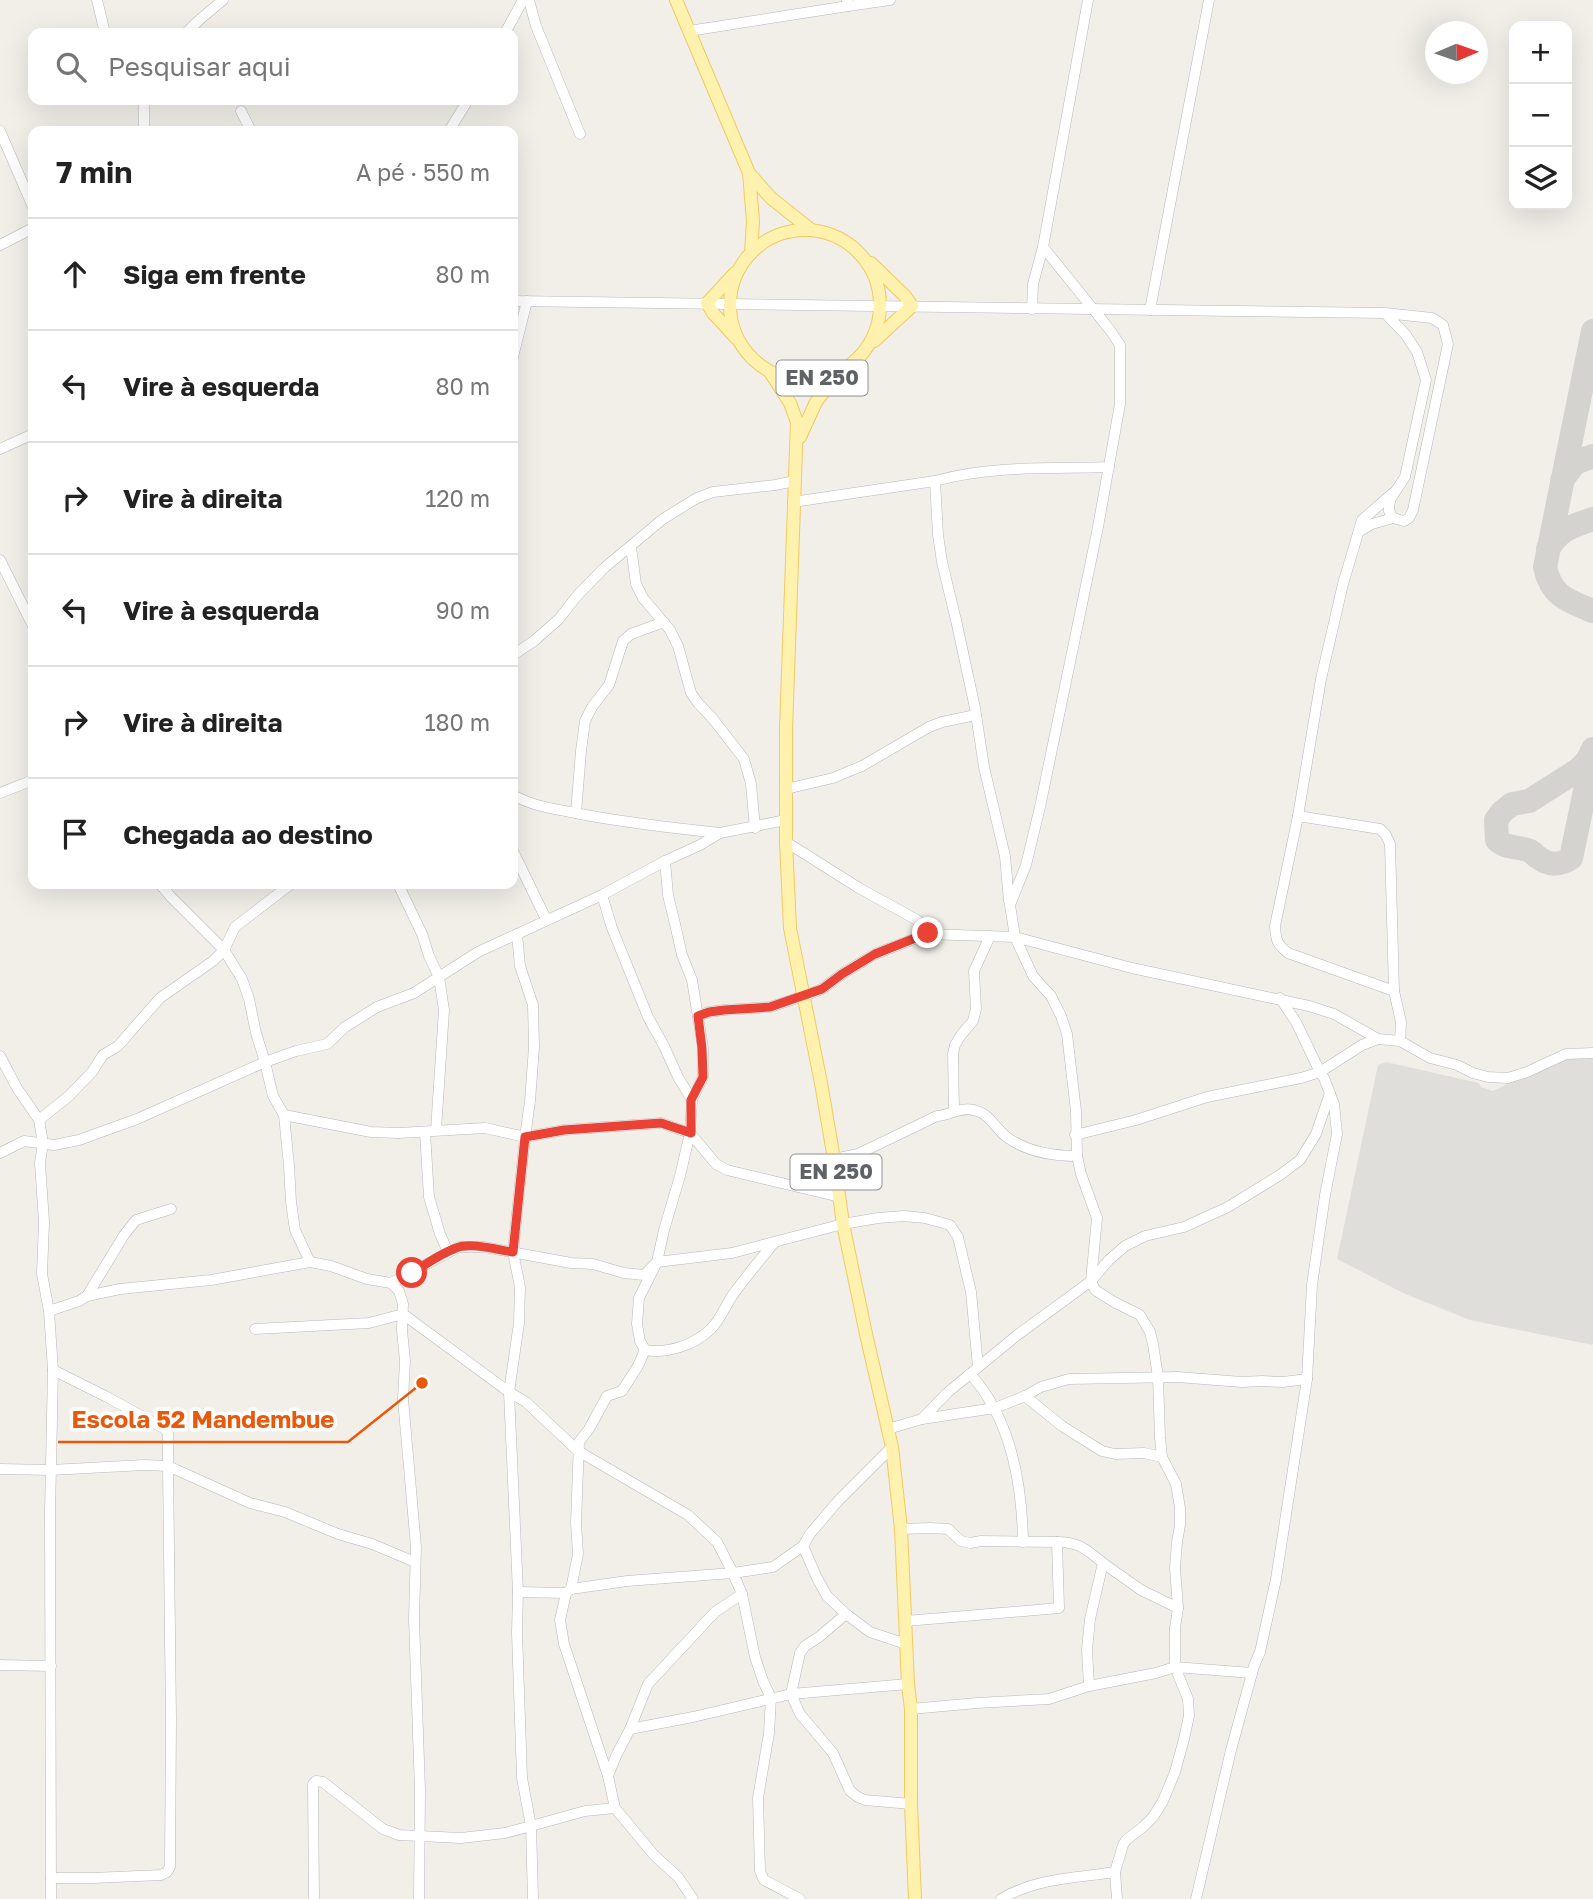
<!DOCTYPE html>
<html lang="pt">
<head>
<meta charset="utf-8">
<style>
	:root { --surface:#fff; --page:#f2f2f2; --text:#222; --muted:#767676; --line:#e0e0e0 }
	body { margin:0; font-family:"Golos Text",sans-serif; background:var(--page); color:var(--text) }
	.controls { position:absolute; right:21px; top:21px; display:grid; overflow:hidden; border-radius:14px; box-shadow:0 7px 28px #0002 }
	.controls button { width:63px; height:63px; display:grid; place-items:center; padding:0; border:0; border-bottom:2px solid var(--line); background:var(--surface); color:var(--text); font:35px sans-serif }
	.compass { position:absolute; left:1425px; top:21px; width:63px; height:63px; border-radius:50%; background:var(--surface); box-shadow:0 7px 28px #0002; rotate:88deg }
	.stop { position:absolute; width:21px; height:21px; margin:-16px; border:5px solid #ea4335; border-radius:50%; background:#fff }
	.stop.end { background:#ea4335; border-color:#fff; box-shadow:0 2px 7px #0008 }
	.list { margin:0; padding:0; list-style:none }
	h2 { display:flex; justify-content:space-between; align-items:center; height:91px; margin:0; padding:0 28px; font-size:30px }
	h2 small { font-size:23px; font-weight:400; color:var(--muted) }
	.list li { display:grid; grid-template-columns:46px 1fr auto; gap:21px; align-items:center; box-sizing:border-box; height:112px; padding:0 28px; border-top:2px solid var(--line) }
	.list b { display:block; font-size:26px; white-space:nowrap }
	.list em { font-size:23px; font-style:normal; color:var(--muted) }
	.icon { flex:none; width:38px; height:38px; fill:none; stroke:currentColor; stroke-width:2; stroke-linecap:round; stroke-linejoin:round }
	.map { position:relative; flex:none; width:1593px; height:1899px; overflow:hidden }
	.search { position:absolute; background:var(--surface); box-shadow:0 7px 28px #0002; left:28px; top:28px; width:490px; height:77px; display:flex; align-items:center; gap:18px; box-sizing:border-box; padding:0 24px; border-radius:14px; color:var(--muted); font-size:26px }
	.panel { position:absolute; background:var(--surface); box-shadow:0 7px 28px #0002; left:28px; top:126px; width:490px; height:763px; border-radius:14px }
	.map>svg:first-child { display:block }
	.industrial { fill:#e0deda }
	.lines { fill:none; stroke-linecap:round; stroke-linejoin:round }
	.taxiway { stroke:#d4d3d0; stroke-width:24 }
	.minor-casing { stroke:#b5b8bc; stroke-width:11 }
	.major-casing { stroke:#f2c960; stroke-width:14 }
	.minor { stroke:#fff; stroke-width:10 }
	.major { stroke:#fff2af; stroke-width:12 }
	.route { stroke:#ea4335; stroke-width:9 }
	.labels { text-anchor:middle; stroke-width:7; stroke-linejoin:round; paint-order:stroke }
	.shield { fill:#fff; stroke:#8f9295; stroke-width:2 }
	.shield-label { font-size:21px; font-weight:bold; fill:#5f6368 }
	.leader { fill:none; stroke:#e8590c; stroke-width:2.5 }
	.callout-dot { fill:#e8590c; stroke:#fff; stroke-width:2.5 }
	.callout-label { font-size:24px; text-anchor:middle; font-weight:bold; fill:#e8590c; stroke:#fff; stroke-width:7; stroke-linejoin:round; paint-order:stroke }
</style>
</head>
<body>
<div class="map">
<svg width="1593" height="1899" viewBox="0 0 1593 1899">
	<rect width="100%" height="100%" fill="#f1efe8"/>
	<!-- industrial -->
	<polygon class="industrial" points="1565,1056 1593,1056 1593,1345 1470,1320 1403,1293 1337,1259 1378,1065 1386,1062 1479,1083 1481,1087 1493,1091"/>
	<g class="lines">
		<!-- taxiway -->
		<g class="taxiway">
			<path d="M1593,331l-48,236c6,29 23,34 48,44"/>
			<polyline points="1562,480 1575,463 1593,456"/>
			<path d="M1548,549c12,-20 24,-23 45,-30"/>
			<path d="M1593,749l-6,12 -9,9 -49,31 -17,3 -10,8 -6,8 1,20c9,9 22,6 33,11 4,2 5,5 9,7 10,8 22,7 32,0l22,-105"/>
		</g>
		<!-- minor casing -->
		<g class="minor-casing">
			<g id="minor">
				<polyline points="97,0 105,33"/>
				<polyline points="529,0 536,26 580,134"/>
				<polyline points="848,6 890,0"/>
				<polyline points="689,31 848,6 847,0"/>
				<polyline points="186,33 198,21 223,0"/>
				<polyline points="505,33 523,0"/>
				<polyline points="141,100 144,104 144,131"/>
				<polyline points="241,111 251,131"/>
				<polyline points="0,131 33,207"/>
				<polyline points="449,131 468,100"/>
				<polyline points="0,245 33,228"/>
				<polyline points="1043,247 1110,330 1120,345 1120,404 1098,527 1040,807 1026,865 1010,905 1015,937 1132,968 1309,1006 1334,1014 1378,1039 1400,1041 1430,1058 1457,1065 1473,1073 1488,1077 1508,1078 1527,1072 1566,1054 1593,1053"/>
				<polyline points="513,301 1385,313 1432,318 1443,325 1448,344 1413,510 1409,518 1404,521 1393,518 1389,511 1389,506 1391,498 1405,477 1426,380 1417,352 1406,335 1385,313"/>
				<polyline points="1032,309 1033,284 1043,247 1088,0"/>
				<polyline points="1150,310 1209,0"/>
				<polyline points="513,357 527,301"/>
				<polyline points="0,449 33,434"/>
				<path d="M1393,493l-31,27 -19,64 -22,95 -23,137 -23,110c1,15 2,18 13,27l106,38"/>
				<polyline points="793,502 935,481"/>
				<polyline points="1360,531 1372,524 1393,518"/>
				<polyline points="631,547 636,584 643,598 670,630 678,646 691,693 698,703 713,719 744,759 751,784 755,828"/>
				<polyline points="0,560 33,626"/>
				<polyline points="513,655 534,641 559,619 576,597 604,568 663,519 697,498 713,492 775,485 795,481"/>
				<polyline points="786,789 833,778 862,766 929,727 942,722 976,715"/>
				<polyline points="0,793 33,780"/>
				<path d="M513,795c21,12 44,14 67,19 48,9 92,14 140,19"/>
				<polyline points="576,813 581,751 585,721 592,707 609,685 623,641 631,634 664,622"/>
				<polyline points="1298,816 1380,829 1386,835 1390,844 1394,991 1401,1022 1400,1041"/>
				<polyline points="786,842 859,888 917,920 922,924 927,934"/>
				<polyline points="513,851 546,919"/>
				<polyline points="665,861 668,895 675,924 682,955 692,980 703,1048 703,1077 692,1100"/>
				<polyline points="160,884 171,897 224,950 242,979 249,999 256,1033 265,1062 273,1096 284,1115 289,1166 291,1202 295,1230 310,1262"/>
				<polyline points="398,884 422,934 429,956 439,977 444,1010 436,1130"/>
				<polyline points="602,895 612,928 648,1017 664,1046 678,1077 692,1100 690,1133 680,1176 664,1230 657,1262 639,1298 637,1324 640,1341 645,1350"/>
				<path d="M1009,901l-4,-45 -21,-89 -9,-59 -19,-88 -14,-58 -4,-27 -3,-54c57,-16 116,-12 174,-14"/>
				<polyline points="517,934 520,966 533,1005 534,1047 530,1101 525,1137 513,1252 520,1287 519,1323 509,1392 518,1592"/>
				<polyline points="698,1016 709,1012 724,1010 770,1007 804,996 822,989 842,974 875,954 927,934 1015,937 1033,976 1051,996 1061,1016 1067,1034 1076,1111 1077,1156 1081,1174 1097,1218 1091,1281 1095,1290 1114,1302 1140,1315 1150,1332 1153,1344 1158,1377 1160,1438 1162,1457 1176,1484 1180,1508 1180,1525 1177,1542 1175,1568 1178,1608 1175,1628 1175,1667 1188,1699 1189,1716 1184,1739 1175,1772 1163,1801 1153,1817 1143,1827 1126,1840 1123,1845 1115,1872 1117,1899"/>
				<polyline points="0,1056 17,1088 39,1120 43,1143 40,1163 44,1222 42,1274 49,1311 53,1370 50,1512 51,1899"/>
				<polyline points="954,1110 953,1054 955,1045 961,1035 973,1021 976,1009 974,971 990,936"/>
				<polyline points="284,1115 371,1132 399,1133 485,1128 525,1137 564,1130 661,1123 690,1133 716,1164 727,1170 840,1197"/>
				<polyline points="39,1120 69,1096 92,1072 103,1055 118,1046 160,998 213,961 224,950 235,927 291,884"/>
				<polyline points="425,1132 429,1197 440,1234 448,1252"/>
				<polyline points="1075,1135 1136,1120 1207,1097 1301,1078 1320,1072 1362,1045 1378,1039"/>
				<polyline points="0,1153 24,1141 54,1145 79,1140 137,1119 265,1062 296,1051 327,1044 345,1027 377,1007 414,993 478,952 602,895 665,861 700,845 720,833 786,820"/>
				<path d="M834,1159l24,-5 79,-38c13,-1 22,-9 37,-6 17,4 21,19 34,28 20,14 45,18 69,18"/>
				<polyline points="391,1283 399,1291 403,1304 402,1330 405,1361 403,1399 416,1547 414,1619 420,1790 419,1899"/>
				<polyline points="87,1296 124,1235 136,1220 171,1209"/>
				<polyline points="49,1311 79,1301 87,1296 120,1289 211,1280 310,1262 331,1266 367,1279 391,1283 459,1247 484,1247 571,1263 593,1264 624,1273 644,1275 657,1262 732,1253 843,1224 878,1218 904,1216 925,1218 950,1225 958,1237 971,1292 978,1367"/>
				<polyline points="255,1329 369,1323 403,1314 509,1392 526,1402 578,1451 688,1515 717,1542 733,1573 627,1581 571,1589"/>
				<polyline points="53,1370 107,1397 165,1429 168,1434 168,1466 250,1503 285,1512 338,1534 372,1544 415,1562"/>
				<path d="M970,1374c41,44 52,110 53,168"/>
				<polyline points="1025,1396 1062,1426 1102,1451 1115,1454 1144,1453 1162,1457"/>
				<polyline points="922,1419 947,1393 1016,1336 1091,1281 1109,1260 1125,1246 1145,1236 1184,1227 1228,1207 1280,1175 1300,1160 1316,1134 1330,1093"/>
				<polyline points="888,1429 922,1419 995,1408 1025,1396 1041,1387 1069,1379 1177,1377 1242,1382 1262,1381 1283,1382 1307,1379"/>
				<polyline points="0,1469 51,1470 144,1465 168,1466 171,1720 170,1867 167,1872 161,1875 93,1878 51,1878"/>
				<polyline points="901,1529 930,1528 948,1529 961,1541 970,1543 981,1541 1057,1542 1059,1608 906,1621"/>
				<path d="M1057,1542c22,0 29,7 46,21l-13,56 -3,31 2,36"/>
				<polyline points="803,1546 817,1578 827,1596 846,1614 870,1632 906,1644"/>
				<polyline points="1103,1563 1141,1590 1178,1608"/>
				<polyline points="742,1594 755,1657 763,1681 771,1698 769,1733 758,1798 760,1871 764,1880 800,1899"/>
				<polyline points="846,1614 819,1637 805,1646 800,1653 791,1694 800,1714 833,1753 850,1791 858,1797 865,1800 911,1804"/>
				<polyline points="0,1665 51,1666"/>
				<polyline points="911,1709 977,1703 1049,1699 1089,1686 1156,1673 1175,1667 1252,1673"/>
				<polyline points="630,1729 693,1717 791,1694 908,1684"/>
				<path d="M608,1776l-44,-132 -4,-24 6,-27 5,-4 7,-35 -2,-31 3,-81 10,-13 18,-33 15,-5 16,-25 7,-16c23,4 49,-5 66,-21 9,-9 14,-22 21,-33 13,-18 27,-35 41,-52"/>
				<polyline points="314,1899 313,1784 316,1781 323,1782 383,1829 399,1835 461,1838 505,1833 531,1826 522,1778 517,1633 518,1592 566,1593"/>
				<polyline points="533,1899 531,1826 585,1811 615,1808"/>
				<polyline points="693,1899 678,1877 654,1855 615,1808 608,1776 616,1756 630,1729 648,1684 715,1612 742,1594 733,1573 773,1567 803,1546 810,1534 838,1501 892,1447"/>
				<path d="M1001,1899c35,-21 75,-21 114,-27"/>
				<polyline points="1196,1899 1231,1750 1254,1666 1260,1652 1276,1579 1307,1379 1312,1285 1325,1195 1337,1134 1334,1104 1324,1078 1320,1072 1296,1022 1280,998"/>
			</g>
		</g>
		<!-- major casing -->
		<g class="major-casing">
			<g id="major">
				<polyline points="676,0 749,173 753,221 751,253"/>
				<polyline points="749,173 771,198 810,229"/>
				<circle cx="805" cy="305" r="75"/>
				<polyline points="871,263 905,296 912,306 874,341"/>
				<polyline points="735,273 707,303 713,313 736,338"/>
				<polyline points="770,372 790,403 797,422 786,729 786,842 790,928 821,1083 834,1159 843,1224 866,1334 892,1447 901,1529 908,1684 911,1709 911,1804 915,1899"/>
				<polyline points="800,437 816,402 837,374"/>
			</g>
		</g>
		<!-- minor -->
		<use href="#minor" class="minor"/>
		<!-- major -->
		<use href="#major" class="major"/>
	</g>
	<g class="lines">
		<!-- route -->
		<path class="route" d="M412,1273c14,-9 28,-19 44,-25 15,-6 42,2 57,4l12,-115 39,-7 97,-7 30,10v-33l12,-23 -1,-29 -4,-32 11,-4 15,-2 46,-3 52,-18 20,-15 33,-20 53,-21"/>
	</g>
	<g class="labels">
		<!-- shield labels -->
		<g class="shield">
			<rect x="776.5" y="360.5" width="91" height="35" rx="5"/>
			<rect x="790.5" y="1154.5" width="91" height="35" rx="5"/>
		</g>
		<g class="shield-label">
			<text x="822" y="385">EN 250</text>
			<text x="836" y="1179">EN 250</text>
		</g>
	</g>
	<!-- callouts -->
	<path class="leader" d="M422 1383L348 1442H58"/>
	<circle class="callout-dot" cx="422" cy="1383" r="7"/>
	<g class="callout-label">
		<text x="203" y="1428">Escola 52 Mandembue</text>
	</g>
</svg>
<div class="controls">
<button>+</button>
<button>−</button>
<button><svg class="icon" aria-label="layers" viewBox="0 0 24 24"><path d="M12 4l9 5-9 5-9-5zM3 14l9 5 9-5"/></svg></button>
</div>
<svg class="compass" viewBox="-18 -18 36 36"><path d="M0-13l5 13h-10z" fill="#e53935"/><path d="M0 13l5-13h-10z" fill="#767676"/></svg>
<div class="stop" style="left:412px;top:1273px"></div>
<div class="stop end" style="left:928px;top:933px"></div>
<div class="search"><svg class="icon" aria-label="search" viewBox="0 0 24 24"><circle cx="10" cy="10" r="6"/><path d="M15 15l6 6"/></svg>Pesquisar aqui</div>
<section class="panel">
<h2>7 min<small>A pé · 550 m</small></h2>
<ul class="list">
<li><svg class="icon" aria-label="ahead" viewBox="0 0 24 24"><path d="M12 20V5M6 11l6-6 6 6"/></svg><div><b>Siga em frente</b></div><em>80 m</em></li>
<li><svg class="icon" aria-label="left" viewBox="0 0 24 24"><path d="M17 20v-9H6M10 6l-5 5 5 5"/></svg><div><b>Vire à esquerda</b></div><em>80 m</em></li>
<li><svg class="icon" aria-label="right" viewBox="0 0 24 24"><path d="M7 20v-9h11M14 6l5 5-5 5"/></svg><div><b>Vire à direita</b></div><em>120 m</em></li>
<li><svg class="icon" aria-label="left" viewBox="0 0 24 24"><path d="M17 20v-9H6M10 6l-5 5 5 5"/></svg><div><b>Vire à esquerda</b></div><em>90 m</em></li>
<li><svg class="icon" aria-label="right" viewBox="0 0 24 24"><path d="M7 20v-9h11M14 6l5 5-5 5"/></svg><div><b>Vire à direita</b></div><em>180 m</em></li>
<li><svg class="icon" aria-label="arrive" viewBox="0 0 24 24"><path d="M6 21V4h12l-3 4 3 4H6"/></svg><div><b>Chegada ao destino</b></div></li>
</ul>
</section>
</div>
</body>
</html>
